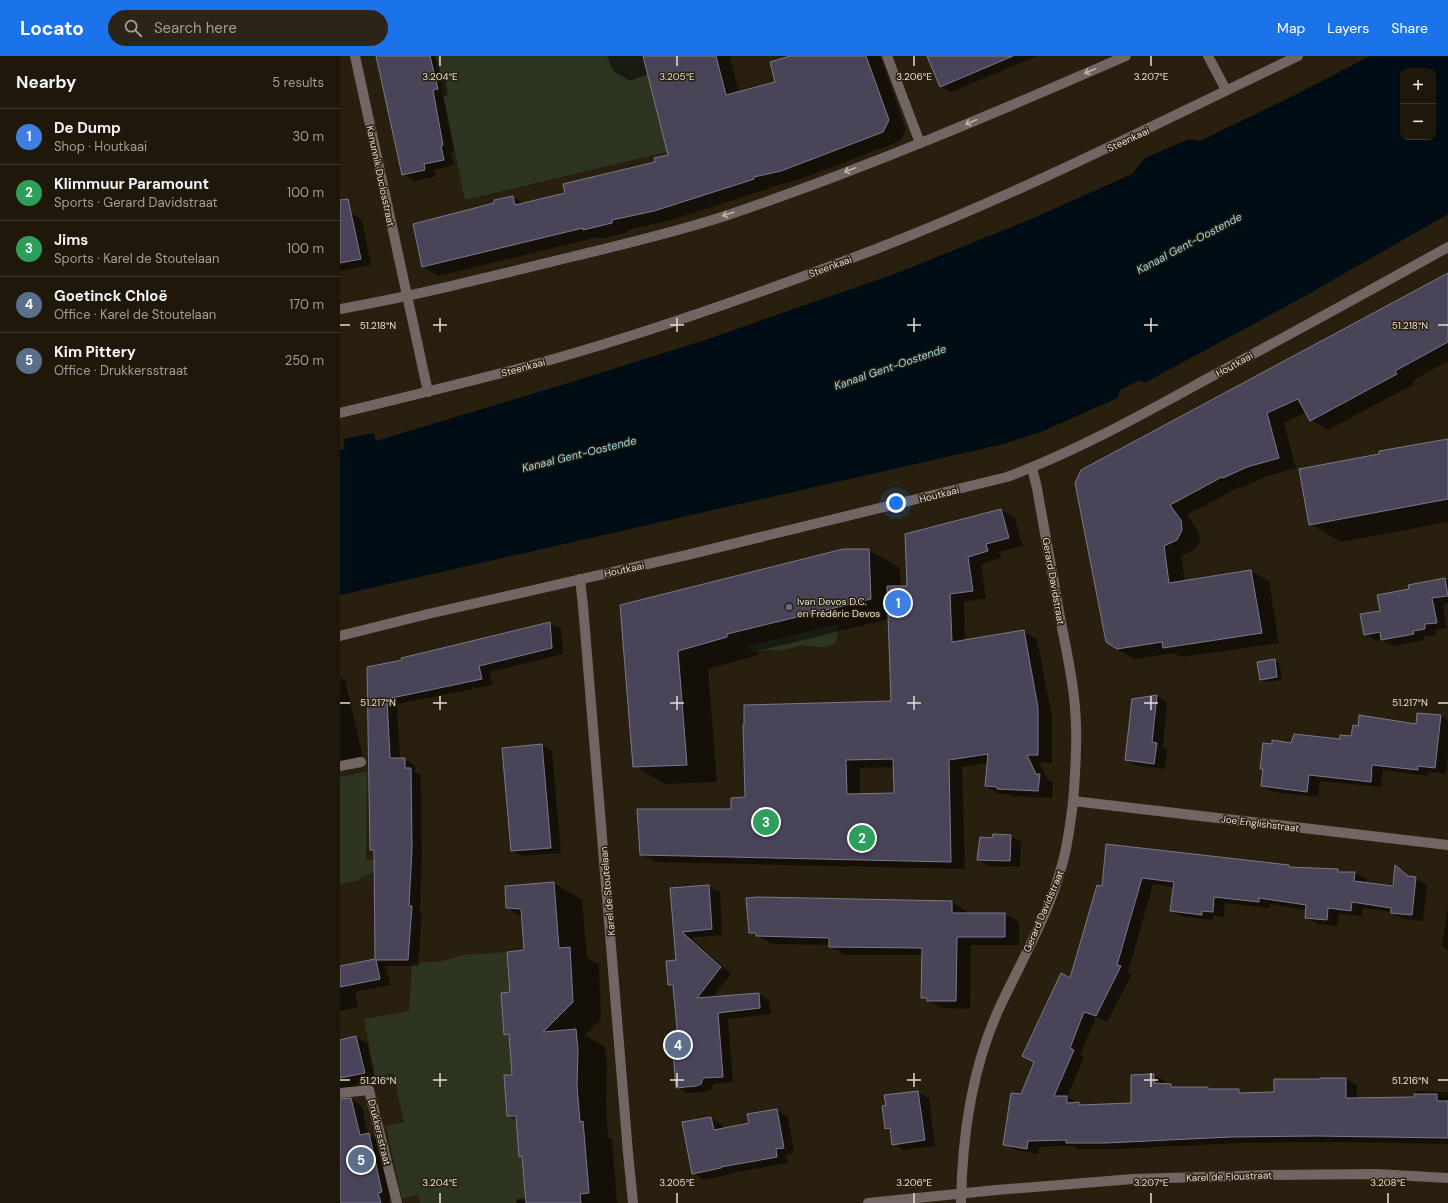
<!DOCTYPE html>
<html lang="en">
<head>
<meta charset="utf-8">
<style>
	:root { --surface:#1f170a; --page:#2c2418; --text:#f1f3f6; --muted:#a19f9c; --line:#3c362b; --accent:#1a73e8 }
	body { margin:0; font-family:"DM Sans",sans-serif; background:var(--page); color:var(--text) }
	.controls { position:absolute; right:12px; top:12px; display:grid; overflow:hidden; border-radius:8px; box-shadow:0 1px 3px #0004 }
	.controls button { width:36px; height:36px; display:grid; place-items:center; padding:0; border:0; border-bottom:1px solid var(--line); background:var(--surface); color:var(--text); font:20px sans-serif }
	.you { position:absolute; left:556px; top:447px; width:14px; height:14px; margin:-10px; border:3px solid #fff; border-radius:50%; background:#1a73e8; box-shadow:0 0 0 6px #1a73e833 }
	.badge { display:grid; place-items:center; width:26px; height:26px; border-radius:50%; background:var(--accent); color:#fff; font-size:13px; font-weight:700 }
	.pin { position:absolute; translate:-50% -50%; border:2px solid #fff; box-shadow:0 1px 4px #0006 }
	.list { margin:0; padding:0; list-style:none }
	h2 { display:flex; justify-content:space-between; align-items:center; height:52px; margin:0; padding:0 16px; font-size:17px }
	h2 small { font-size:13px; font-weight:400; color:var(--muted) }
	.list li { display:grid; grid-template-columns:26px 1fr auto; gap:12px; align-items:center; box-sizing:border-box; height:56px; padding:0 16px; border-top:1px solid var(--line) }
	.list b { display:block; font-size:15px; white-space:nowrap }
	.list p { margin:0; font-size:13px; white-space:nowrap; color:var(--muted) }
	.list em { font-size:13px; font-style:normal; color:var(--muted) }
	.icon { flex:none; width:22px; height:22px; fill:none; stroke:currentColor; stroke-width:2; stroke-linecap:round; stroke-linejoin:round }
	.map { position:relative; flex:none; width:1108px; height:1147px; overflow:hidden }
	header { display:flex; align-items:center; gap:24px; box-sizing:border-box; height:56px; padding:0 20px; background:var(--accent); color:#fff }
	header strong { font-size:19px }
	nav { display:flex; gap:22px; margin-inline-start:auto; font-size:14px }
	.search { width:280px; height:36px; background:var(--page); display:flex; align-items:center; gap:10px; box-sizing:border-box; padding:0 14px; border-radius:22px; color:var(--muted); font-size:15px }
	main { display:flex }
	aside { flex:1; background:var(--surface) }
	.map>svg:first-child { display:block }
	.green { fill:#2d3420 }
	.water { fill:#000d14; fill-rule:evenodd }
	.pier { fill:#291f0e }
	.shadow { fill:#0007; fill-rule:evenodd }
	.building { fill:#494458; stroke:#7d778d; fill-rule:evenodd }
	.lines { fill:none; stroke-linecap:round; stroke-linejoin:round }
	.minor { stroke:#716663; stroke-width:10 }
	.oneway { stroke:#bbb3ab }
	.ticks { fill:none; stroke:#e3ddd2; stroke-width:1.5 }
	.service-dot { fill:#5c6f8a; stroke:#291f0e; stroke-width:1.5 }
	.labels { text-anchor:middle; stroke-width:3; stroke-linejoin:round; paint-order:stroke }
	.street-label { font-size:10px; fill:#e3ddd2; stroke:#291f0e }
	.poi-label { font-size:10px; fill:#e3ddd2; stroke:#291f0e; text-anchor:start }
	.water-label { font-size:11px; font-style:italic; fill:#96d8ed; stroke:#291f0e }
	.ticks-label { font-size:10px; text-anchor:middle; fill:#e3ddd2; stroke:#291f0e; stroke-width:3; stroke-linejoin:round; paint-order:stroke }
</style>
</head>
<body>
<header>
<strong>Locato</strong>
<div class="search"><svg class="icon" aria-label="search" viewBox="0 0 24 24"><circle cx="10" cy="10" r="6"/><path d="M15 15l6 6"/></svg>Search here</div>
<nav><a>Map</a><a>Layers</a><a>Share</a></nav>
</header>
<main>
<aside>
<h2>Nearby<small>5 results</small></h2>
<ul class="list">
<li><span class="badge" style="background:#3f7fe0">1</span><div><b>De Dump</b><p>Shop · Houtkaai</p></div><em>30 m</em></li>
<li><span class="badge" style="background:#2e9e5b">2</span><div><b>Klimmuur Paramount</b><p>Sports · Gerard Davidstraat</p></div><em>100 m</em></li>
<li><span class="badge" style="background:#2e9e5b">3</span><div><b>Jims</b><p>Sports · Karel de Stoutelaan</p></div><em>100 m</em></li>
<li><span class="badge" style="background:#5c6f8a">4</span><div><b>Goetinck Chloë</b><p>Office · Karel de Stoutelaan</p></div><em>170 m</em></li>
<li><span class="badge" style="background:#5c6f8a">5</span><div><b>Kim Pittery</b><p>Office · Drukkersstraat</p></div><em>250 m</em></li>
</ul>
</aside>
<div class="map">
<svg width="1108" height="1147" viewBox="0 0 1108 1147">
	<rect width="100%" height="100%" fill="#291f0e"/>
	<!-- green -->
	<g class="green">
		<polygon points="94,0 307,0 331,95 125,144 98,13"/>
		<path d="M499,568c-3,6 0,14 -4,18 -9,10 -24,2 -36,4 -5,1 -10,3 -15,4 -4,1 -9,0 -13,0 -6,0 -12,1 -19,2l-4,-6z"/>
		<polygon points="27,715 26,804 71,804 37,814 16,825 0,828 0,721"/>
		<polygon points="167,896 170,936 161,937 164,978 169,978 172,1019 164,1020 167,1060 176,1060 179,1101 183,1100 186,1142 176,1143 176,1147 80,1147 78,1138 62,1143 46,1070 64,1066 53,1017 35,1021 24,963 69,955 72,907 99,906 124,899"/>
	</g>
	<!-- water -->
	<path class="water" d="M1030,0h78v158l-143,82 -192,104 -70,31 -40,13 -663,151v-145l5,-1 -2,-10 31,-6 2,8 202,-61 127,-40 192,-67 132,-53 103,-46 13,-16 44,-19 11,2 97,-47zM1063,15h30v66h-30z"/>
	<!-- pier -->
	<polygon class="pier" points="799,324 807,328 777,344 780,334"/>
	<!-- shadow -->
	<g class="shadow">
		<polygon points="37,0 96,0 101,18 104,20 108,39 103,40 114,95 111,96 114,109 94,114 96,120 74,125 63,118"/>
		<polygon points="267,0 390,0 399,37 436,27 452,0 540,0 566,74 560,85 458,124 430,131 431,132 425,134 331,164 288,174 288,176 261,183 258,181 99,220 82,210 156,148 173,141 185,148 226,137 316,106 329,99 308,18 290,25 273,15"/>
		<polygon points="590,0 697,0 611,36 601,30"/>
		<polygon points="11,157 22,164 31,209 0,215 0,158 3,159"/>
		<polygon points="1108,218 1108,305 1072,325 1074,328 988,374 971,364 967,356 944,367 956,412 925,421 902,432 899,431 847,459 858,475 860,485 855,493 841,500 845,525 911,515 929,525 939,587 842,601 833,597 795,603 777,593 736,427"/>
		<polygon points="1108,384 1108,466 1001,486 970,468"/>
		<path d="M661,454l14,8 7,28 -23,6 2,6 -20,6 5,34 -22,4 1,39 58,-10 14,8 15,77v47l-13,-1 9,18 5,2 -1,16 -40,-2 -3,-2h-10l-13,-8 2,-23 -26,4 3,102 -310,-7 -14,-8 91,-44 14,-12 146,-96 -3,-83 -131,32v4l-50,14 9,113 -52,2 -31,-18 -13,-161 222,-55h26l31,18 1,19h7zM554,711l1,27 -35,1v-27z"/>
		<polygon points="1105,523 1108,525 1108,547 1103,548 1107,572 1095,574 1096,579 1084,580 1084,584 1053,590 1042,584 1036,585 1025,578 1041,556 1070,534 1070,530"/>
		<polygon points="210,567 221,573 223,598 150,616 153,629 57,648 60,703 64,703 75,709 75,716 81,719 82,800 80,856 82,857 78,910 46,910 50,929 15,936 18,951 0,955 0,910 2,911 36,903 35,796 31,793 28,612 63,605 78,599"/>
		<polygon points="934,604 939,607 942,624 926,626 921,623"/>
		<polygon points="0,622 5,624 23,701 0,706"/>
		<polygon points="817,640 827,646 823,691 827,694 825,713 797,710 786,704"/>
		<polygon points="1078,658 1101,660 1108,665 1108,698 1106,718 1089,716 1088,720 1043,714 1041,731 980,725 978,741 933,736 922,730 924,714 921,713 952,688 1000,684 1012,681 1019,671 1077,669"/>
		<polygon points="202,689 212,695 221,797 182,800 172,795 163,692"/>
		<polygon points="671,780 681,786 680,811 649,810 638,803 653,783"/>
		<polygon points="767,789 949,810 954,812 998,814 1002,817 1015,817 1026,823 1026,828 1054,831 1056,811 1072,822 1076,822 1087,829 1083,865 1063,863 1052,856 1023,852 1022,860 999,858 998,870 977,868 966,862 967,854 930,848 930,852 885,847 884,861 873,860 873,864 843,861 832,855 835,831 813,828 788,916 792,918 767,966 756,961 740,999 744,1001 727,1041 744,1050 792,1048 814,1019 825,1025 825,1029 831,1029 836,1032 868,1032 872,1034 899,1034 905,1038 935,1037 1006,1023 1017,1029 1017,1043 1075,1042 1076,1035 1108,1036 1108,1088 987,1086 903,1087 778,1093 738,1093 733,1090 699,1091 698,1098 675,1094 664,1088 731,923 762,831"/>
		<polygon points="214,827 242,844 247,902 259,908 261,963 245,979 265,991 267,1011 266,1047 268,1081 272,1083 277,1147 177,1147 177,1144 187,1143 184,1102 180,1100 178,1065 168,1060 173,1020 170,981 165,978 171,937 185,895 183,861 167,852"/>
		<polygon points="369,830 380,836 382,879 351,882 391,918 372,942 419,938 429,944 431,958 388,963 393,1026 374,1028 371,1034 367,1036 347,1037 337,1031 339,985 335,932 329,929 337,905 331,833"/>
		<polygon points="612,846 626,855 626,858 665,858 679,866 679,889 631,889 630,953 602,952 582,941 583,899 504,899 490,889 432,888 410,876"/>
		<polygon points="1108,850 1108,894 1102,890"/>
		<polygon points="16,981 27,987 35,1023 17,1027 19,1035 4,1041 4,1044 11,1043 22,1050 28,1078 39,1084 52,1142 49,1143 49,1147 1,1147 0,1144 0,985"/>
		<polygon points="578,1036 589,1042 595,1090 564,1094 553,1088 551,1075 546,1072"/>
		<polygon points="437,1054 448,1061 454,1097 446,1099 448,1107 391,1117 391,1118 364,1124 353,1117 371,1062 382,1068 383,1074 410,1068"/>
	</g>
	<!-- building -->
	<g class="building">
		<polygon points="36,0 90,0 98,33 93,34 103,89 101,90 104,104 84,108 85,114 62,119"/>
		<polygon points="303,0 376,0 386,39 435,26 430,6 450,0 526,0 549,64 543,76 441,115 414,121 414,123 408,125 314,155 272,164 272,167 243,174 243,172 82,211 73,168 154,147 154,144 173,140 175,149 225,137 223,128 315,106 314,102 328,99"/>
		<polygon points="587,0 673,0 600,31"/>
		<polygon points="8,143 21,203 0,207 0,144"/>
		<polygon points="1108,217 1108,286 1055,315 1057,318 970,365 958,343 927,357 939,402 907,411 883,422 882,421 830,449 841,464 842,474 837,484 824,490 829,527 911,514 922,577 823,592 822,586 777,593 766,586 735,427 741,414"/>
		<polygon points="1108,383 1108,443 969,469 959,413 1039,398 1039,395"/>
		<path d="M661,453l8,29 -23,6 2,7 -20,6 5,34 -23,3 2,48 72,-12 14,78v47h-11l9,19h4l-2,17 -41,-2v-2l-12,-1 3,-32 -39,6 2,102 -311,-7 -3,-46h94v-11l14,-1 -2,-72h1v-20l147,-4 -4,-115h20l-2,-52zM553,703l1,34 -47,1 -1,-34z"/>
		<polygon points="503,493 529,493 531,543 387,578 387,581 338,595 347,709 293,711 280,549"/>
		<polygon points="1105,522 1108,540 1092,542 1097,567 1085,568 1085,573 1073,575 1074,578 1041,584 1040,576 1024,579 1020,558 1040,555 1037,539 1069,533 1068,529"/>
		<polygon points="210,566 212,592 139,610 142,623 47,643 50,702 65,702 65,712 71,712 72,793 69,850 72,850 68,904 36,904 40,923 0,931 0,910 35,903 34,794 30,794 27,611 62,604 61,602 78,598"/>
		<polygon points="935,603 937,621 920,624 917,606"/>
		<polygon points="817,639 812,686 817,687 814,708 785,704 792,643"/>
		<polygon points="1077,657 1101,659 1095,712 1078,710 1078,714 1032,709 1031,726 969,719 967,736 921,730 923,713 920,713 923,687 932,688 932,684 951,687 954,678 1000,683 1000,679 1011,680 1013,669 1018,670 1019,659 1076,668"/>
		<polygon points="202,688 211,792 171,795 162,692"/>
		<polygon points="653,778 671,779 670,805 637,804 640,781 652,782"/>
		<polygon points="766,788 949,809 949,811 998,813 998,816 1015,816 1014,825 1053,830 1055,809 1068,820 1076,821 1072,859 1051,857 1051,852 1012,846 1011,855 988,852 987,864 965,862 966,849 919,842 919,846 874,841 873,856 862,855 862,859 830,855 834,826 802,822 777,909 781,910 756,960 744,956 730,992 734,994 714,1040 727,1040 727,1047 739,1046 739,1049 791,1047 791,1019 814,1018 814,1027 831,1028 831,1031 868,1031 868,1033 899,1033 899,1037 934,1036 934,1023 980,1023 980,1022 1006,1022 1006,1042 1074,1041 1074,1038 1097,1038 1097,1045 1108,1045 1108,1082 976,1080 891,1081 766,1087 726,1087 726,1084 688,1085 687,1093 663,1089 671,1037 681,1038 694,1006 682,1000 721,917 730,922 757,829 762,830"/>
		<polygon points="214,826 219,892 230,891 233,946 203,976 236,973 238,993 237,1030 240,1066 243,1065 249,1137 240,1138 241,1147 186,1147 182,1100 179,1101 176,1060 167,1060 164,1019 172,1019 169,978 164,979 161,937 170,936 167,896 184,894 181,853 166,852 165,830"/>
		<polygon points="369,829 372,873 342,876 381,911 357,942 419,937 420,952 378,957 383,1021 363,1022 361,1028 356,1030 336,1032 332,984 338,984 333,929 328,929 326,905 336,904 330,832"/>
		<polygon points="418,841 612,845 612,857 665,857 665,881 617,881 616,945 587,945 587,942 581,942 582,892 489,891 489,882 416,880 416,877 409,877 406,842"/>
		<polygon points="16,980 25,1017 0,1022 0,984"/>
		<polygon points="578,1035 585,1084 552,1089 550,1072 545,1073 542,1050 546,1049 544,1039"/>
		<polygon points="11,1042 20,1079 29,1077 42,1136 38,1137 41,1147 0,1147 0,1043"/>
		<polygon points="437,1053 444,1092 436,1093 437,1101 381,1111 381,1112 352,1118 342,1066 371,1061 374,1074 409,1067 407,1058"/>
	</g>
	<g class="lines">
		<!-- minor -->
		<g class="minor">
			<polyline points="15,0 88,336"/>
			<polyline points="547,0 580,87"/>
			<polyline points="868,0 886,34"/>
			<path d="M0,253c78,-14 154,-33 231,-52 53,-13 106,-25 157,-42 136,-46 267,-102 398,-159"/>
			<path d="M0,357c62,-15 124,-30 185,-46 119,-32 236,-74 351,-118 145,-56 282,-126 422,-193"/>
			<polyline points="240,523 243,550 288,1097 293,1147"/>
			<path d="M0,580l88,-22 259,-59 320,-78c73,-27 141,-66 209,-103 78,-42 155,-84 232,-127"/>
			<polyline points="0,710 21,706"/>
			<polyline points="733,745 1108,789"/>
			<polyline points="0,1037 29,1034 57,1147"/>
			<polyline points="528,1147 656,1134 793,1123 931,1119 1036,1118 1108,1122"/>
			<path d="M621,1147c1,-65 10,-132 37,-192 22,-48 50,-94 64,-146 6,-20 8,-41 11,-62 2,-26 4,-51 3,-78 -1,-38 -10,-76 -17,-113 -7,-42 -15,-83 -22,-124l-5,-20"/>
		</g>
	</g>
	<!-- one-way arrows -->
	<defs><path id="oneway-shaft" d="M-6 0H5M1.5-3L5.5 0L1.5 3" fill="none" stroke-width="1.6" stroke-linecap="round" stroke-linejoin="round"/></defs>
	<g class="oneway">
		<use href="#oneway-shaft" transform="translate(750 15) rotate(157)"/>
		<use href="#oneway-shaft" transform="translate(631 66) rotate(157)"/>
		<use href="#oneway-shaft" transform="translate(510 114) rotate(159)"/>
		<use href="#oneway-shaft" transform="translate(388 158) rotate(162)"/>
	</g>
	<!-- ticks -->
	<path class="ticks" d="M100,0v10M337,0v10M574,0v10M811,0v10M100,262v14M337,262v14M574,262v14M811,262v14M0,269h10M93,269h14M330,269h14M567,269h14M804,269h14M1098,269h10M100,640v14M337,640v14M574,640v14M811,640v14M0,647h10M93,647h14M330,647h14M567,647h14M804,647h14M1098,647h10M100,1017v14M337,1017v14M574,1017v14M811,1017v14M0,1024h10M93,1024h14M330,1024h14M567,1024h14M804,1024h14M1098,1024h10M100,1137v10M337,1137v10M574,1137v10M811,1137v10M1048,1137v10"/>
	<!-- markers -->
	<circle class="service-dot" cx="449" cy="551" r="4"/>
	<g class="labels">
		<!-- street labels -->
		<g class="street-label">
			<text transform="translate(788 83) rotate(-25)" y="4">Steenkaai</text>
			<text transform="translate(41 120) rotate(78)" y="4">Kanunnik Duclosstraat</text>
			<text transform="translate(490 210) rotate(-20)" y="4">Steenkaai</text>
			<text transform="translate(894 308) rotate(-29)" y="4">Houtkaai</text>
			<text transform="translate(183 311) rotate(-15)" y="4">Steenkaai</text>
			<text transform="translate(599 438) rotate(-14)" y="4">Houtkaai</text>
			<text transform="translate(284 513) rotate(-12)" y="4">Houtkaai</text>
			<text transform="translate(714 525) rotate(80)" y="4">Gerard Davidstraat</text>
			<text transform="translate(920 767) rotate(7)" y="4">Joe Englishstraat</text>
			<text transform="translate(267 835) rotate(-95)" y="4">Karel de Stoutelaan</text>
			<text transform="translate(703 855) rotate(-67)" y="4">Gerard Davidstraat</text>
			<text transform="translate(40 1076) rotate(76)" y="4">Drukkersstraat</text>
			<text transform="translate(889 1120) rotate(-2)" y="4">Karel de Floustraat</text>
		</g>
		<!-- poi labels -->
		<g class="poi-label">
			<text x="457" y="549">Ivan Devos D.C.<tspan x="457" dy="12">en Frédéric Devos</tspan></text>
		</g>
		<!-- water labels -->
		<g class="water-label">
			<text transform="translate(849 187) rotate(-28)" y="4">Kanaal Gent-Oostende</text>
			<text transform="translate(550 311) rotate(-19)" y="4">Kanaal Gent-Oostende</text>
			<text transform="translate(239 398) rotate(-14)" y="4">Kanaal Gent-Oostende</text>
		</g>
	</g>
	<g class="ticks-label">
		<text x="100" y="24">3.204°E</text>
		<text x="337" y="24">3.205°E</text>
		<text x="574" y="24">3.206°E</text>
		<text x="811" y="24">3.207°E</text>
		<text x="38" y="273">51.218°N</text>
		<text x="1070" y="273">51.218°N</text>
		<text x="38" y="650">51.217°N</text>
		<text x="1070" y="650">51.217°N</text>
		<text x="38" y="1028">51.216°N</text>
		<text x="1070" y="1028">51.216°N</text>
		<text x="100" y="1130">3.204°E</text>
		<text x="337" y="1130">3.205°E</text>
		<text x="574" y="1130">3.206°E</text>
		<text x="811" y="1130">3.207°E</text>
		<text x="1048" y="1130">3.208°E</text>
	</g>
</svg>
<div class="controls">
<button>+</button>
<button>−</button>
</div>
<div class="you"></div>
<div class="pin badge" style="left:558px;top:547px;background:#3f7fe0">1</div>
<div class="pin badge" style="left:522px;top:782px;background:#2e9e5b">2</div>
<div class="pin badge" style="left:426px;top:766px;background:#2e9e5b">3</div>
<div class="pin badge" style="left:338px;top:989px;background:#5c6f8a">4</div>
<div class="pin badge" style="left:21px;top:1104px;background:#5c6f8a">5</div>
</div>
</main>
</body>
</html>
